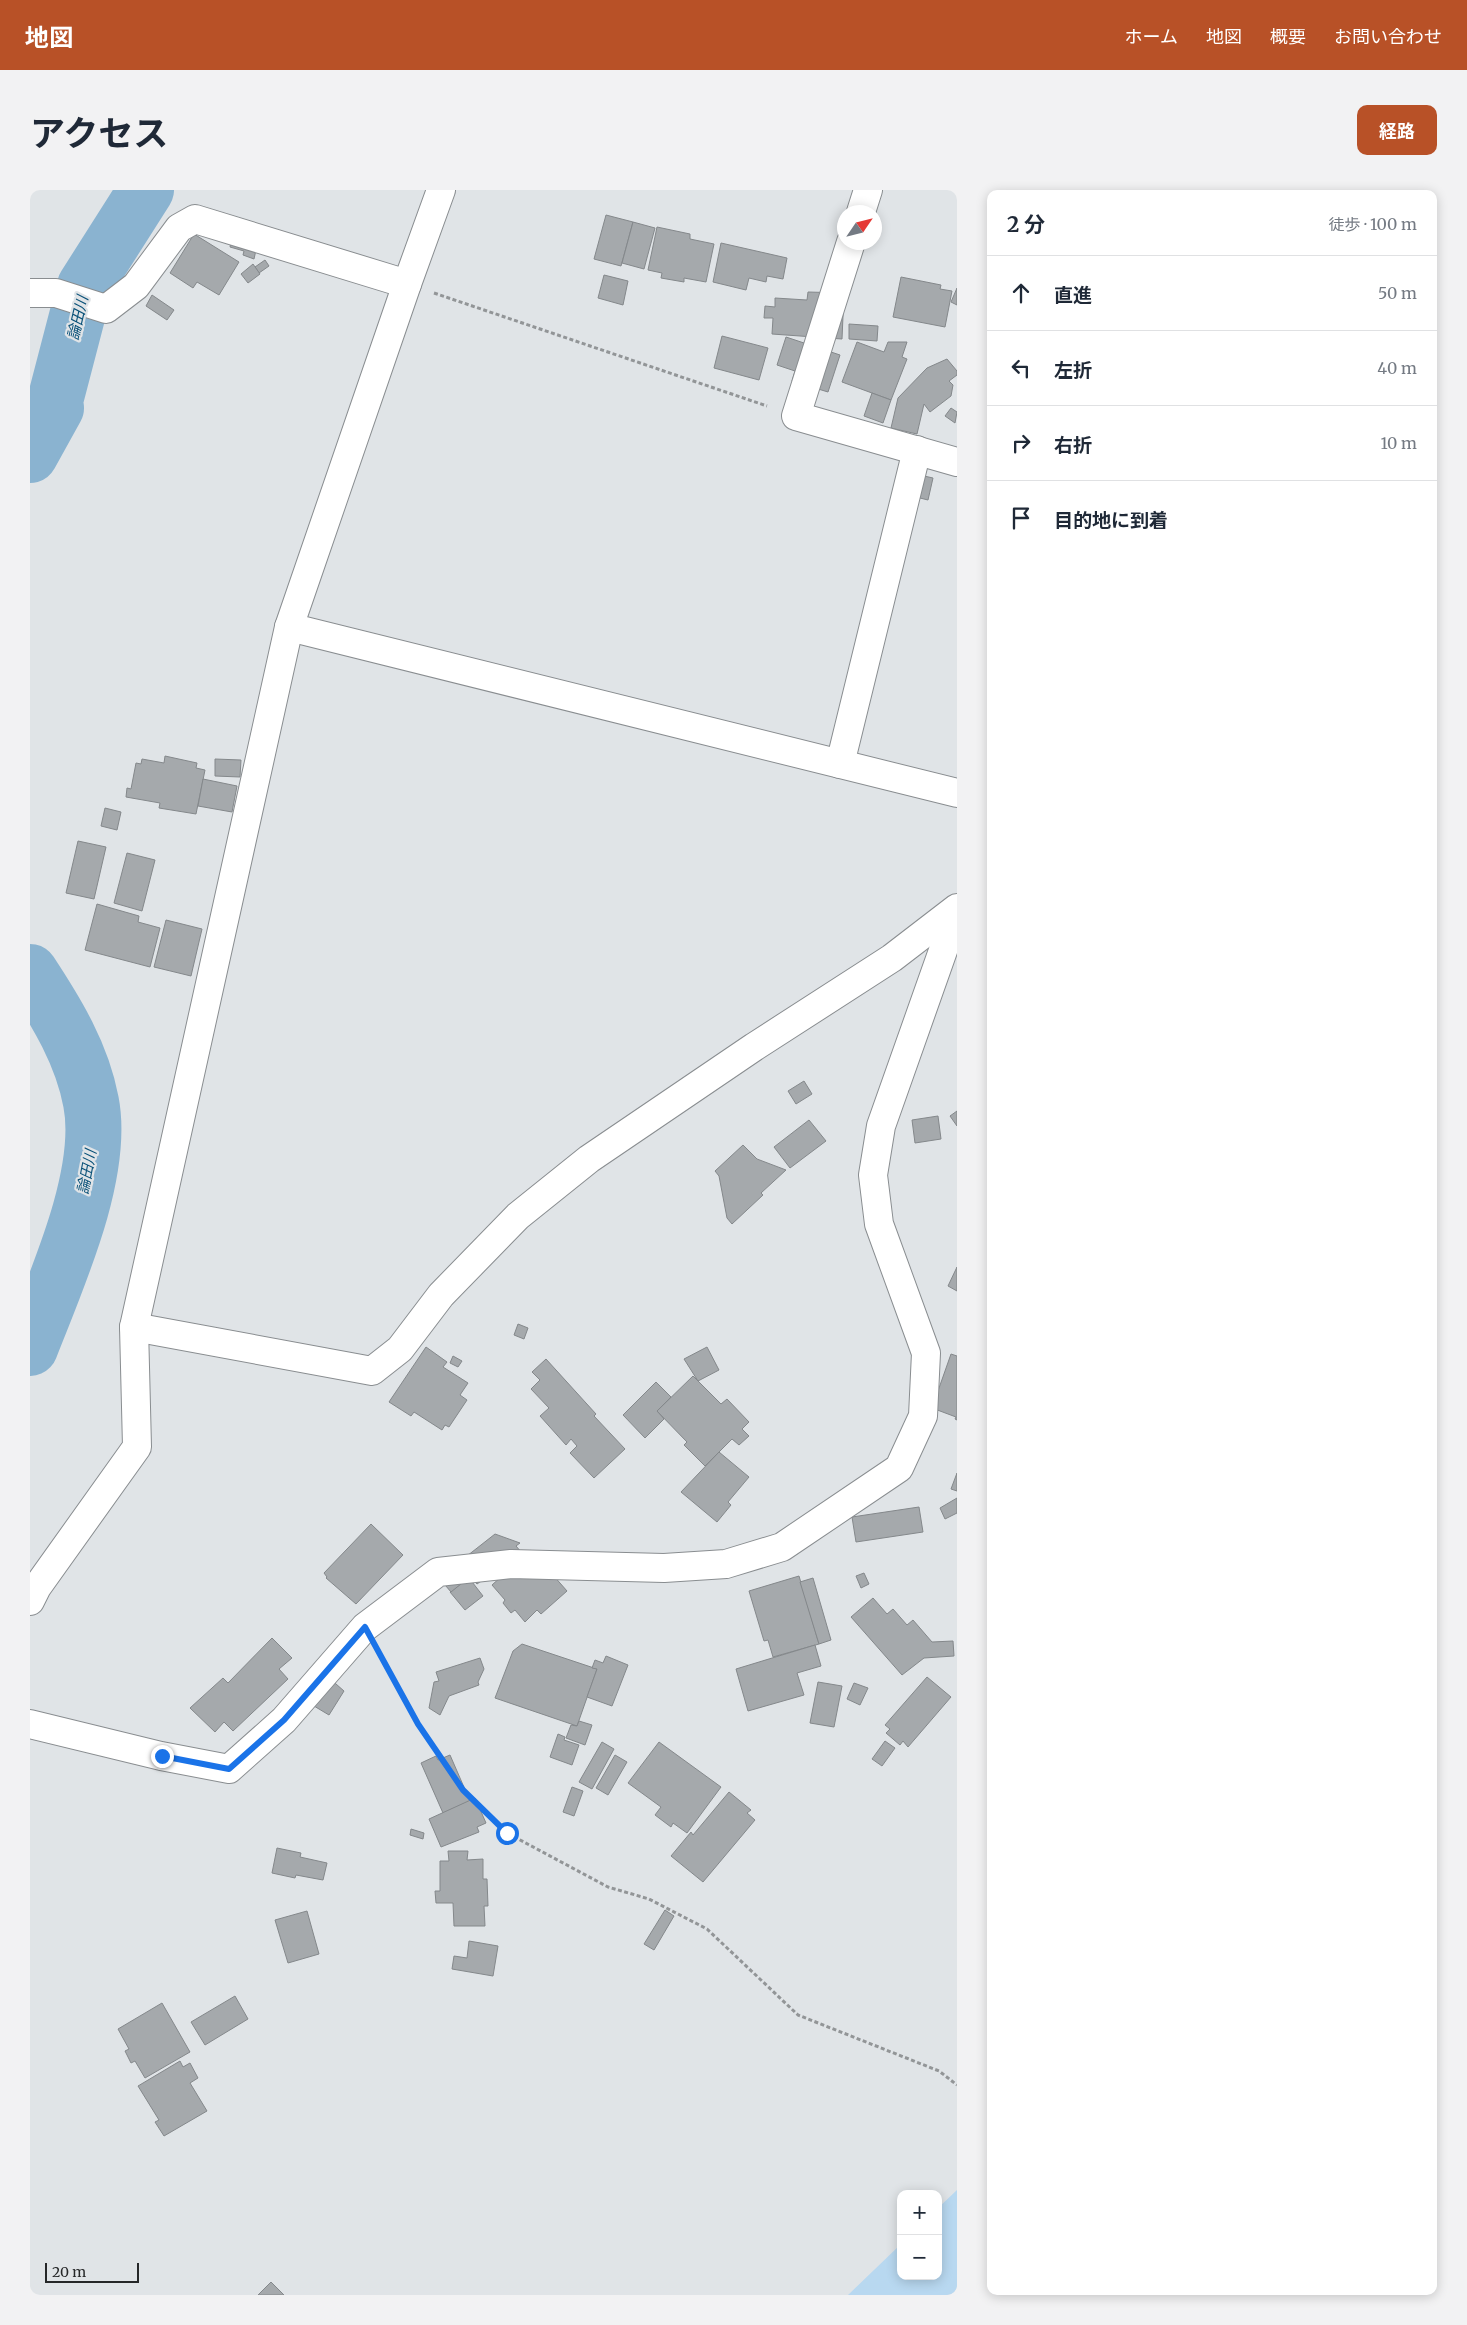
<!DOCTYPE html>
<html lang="ja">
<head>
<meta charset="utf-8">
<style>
	:root { --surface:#fff; --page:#f2f2f3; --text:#1f2937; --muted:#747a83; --line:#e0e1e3; --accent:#b85127 }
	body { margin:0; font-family:Merriweather,"Noto Sans JP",serif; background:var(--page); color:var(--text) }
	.controls { position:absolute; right:15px; bottom:15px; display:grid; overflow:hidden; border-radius:10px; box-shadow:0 2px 12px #0003 }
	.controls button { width:45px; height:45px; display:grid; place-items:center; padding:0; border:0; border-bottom:1px solid var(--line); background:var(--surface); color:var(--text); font:25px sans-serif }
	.compass { position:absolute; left:807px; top:15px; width:45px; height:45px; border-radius:50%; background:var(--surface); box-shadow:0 2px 12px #0003; rotate:55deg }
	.scale { position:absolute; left:15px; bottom:12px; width:94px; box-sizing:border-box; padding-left:5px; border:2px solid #252728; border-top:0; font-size:14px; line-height:18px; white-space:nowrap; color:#252728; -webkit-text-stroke:4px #e0e4e7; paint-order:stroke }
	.stop { position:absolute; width:15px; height:15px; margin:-11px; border:4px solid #1a73e8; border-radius:50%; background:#fff }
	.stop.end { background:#1a73e8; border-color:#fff; box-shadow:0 1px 5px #0008 }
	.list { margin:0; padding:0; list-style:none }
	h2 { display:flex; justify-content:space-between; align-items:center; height:65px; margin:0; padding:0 20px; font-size:21px }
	h2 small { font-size:16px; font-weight:400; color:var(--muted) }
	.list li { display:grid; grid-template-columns:32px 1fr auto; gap:15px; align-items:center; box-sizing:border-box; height:75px; padding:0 20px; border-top:1px solid var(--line) }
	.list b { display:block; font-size:19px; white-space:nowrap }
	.list em { font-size:16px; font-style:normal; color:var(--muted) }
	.icon { flex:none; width:28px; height:28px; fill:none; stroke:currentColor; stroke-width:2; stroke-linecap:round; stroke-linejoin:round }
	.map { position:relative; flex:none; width:927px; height:2105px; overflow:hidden; border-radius:10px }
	header { display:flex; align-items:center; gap:30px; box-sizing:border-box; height:70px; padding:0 25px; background:var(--accent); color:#fff }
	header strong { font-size:24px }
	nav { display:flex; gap:28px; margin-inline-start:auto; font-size:18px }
	.intro { display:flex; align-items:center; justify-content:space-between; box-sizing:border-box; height:120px; padding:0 30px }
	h1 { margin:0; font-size:35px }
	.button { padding:12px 22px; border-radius:10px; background:var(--accent); color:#fff; font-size:18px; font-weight:700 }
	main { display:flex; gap:30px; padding:0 30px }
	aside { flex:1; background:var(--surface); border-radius:10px; box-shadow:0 2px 12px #0003 }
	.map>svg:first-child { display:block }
	.green { fill:#b8d8f0 }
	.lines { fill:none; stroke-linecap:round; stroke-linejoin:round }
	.river { stroke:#8ab3d0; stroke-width:56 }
	.building { fill:#a5a9ac; stroke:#84888b }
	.street-casing { stroke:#898d90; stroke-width:30 }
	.secondary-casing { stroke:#898d90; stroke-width:30 }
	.path { stroke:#929597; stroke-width:3; stroke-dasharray:4 2.5; stroke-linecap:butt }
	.street { stroke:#fff; stroke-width:28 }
	.secondary { stroke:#fff; stroke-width:28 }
	.route { stroke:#1a73e8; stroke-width:6 }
	.labels { text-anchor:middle; stroke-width:4.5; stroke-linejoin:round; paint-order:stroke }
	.water-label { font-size:15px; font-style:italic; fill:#095178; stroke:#e0e4e7 }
</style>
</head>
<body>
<header>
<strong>地図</strong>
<nav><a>ホーム</a><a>地図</a><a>概要</a><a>お問い合わせ</a></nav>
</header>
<div class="intro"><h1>アクセス</h1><a class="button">経路</a></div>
<main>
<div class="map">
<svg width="927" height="2105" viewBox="0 0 927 2105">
	<rect width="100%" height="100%" fill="#e0e4e7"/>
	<!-- green -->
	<polygon class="green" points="927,2000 927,2105 818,2105 871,2054 871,2086 908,2086 908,2018"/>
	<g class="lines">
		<!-- river -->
		<g class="river">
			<polyline points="0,265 26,218 25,211 55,96 116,0"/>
			<path d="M0,782c27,41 52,82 61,130 14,72 -35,179 -61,246"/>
		</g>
	</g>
	<!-- building -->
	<g class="building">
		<polygon points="576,25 603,32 591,76 564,69"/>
		<polygon points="603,32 625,38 614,79 592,73"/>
		<polygon points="627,37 660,44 660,49 684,54 676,92 654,88 654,92 631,88 632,83 618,80"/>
		<polygon points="164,44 209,72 189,105 167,92 163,98 140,83"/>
		<polygon points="201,52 226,60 224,69 213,65 214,61 200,57"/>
		<polygon points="691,53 757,68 753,89 737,86 736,92 719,88 716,100 683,92"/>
		<polygon points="235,70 239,76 229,83 225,77"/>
		<polygon points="223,74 230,84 218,93 211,84"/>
		<polygon points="574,85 598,91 593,115 568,108"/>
		<polygon points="871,87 911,95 910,99 922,101 915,137 863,127"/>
		<polygon points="927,98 927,115 921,112"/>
		<polygon points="778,102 814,103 812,149 742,144 743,128 734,128 735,116 745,117 745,108 777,110"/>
		<polygon points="122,105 144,120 137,130 116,116"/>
		<polygon points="819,134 848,136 847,151 819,149"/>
		<polygon points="692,146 738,158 729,190 684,178"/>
		<polygon points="756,147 810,165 798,202 762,191 765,181 747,175"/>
		<polygon points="827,152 854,162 858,152 877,152 872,167 877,169 861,210 812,192"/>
		<polygon points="917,169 927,181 927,185 919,191 923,195 921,206 900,222 894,214 887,244 861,238 868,208 897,178"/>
		<polygon points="842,203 861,210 853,233 834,226"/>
		<polygon points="921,218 927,222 925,233 915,226"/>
		<polygon points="872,281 903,288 898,310 886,307"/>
		<polygon points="135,566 167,573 166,578 175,580 166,624 129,618 130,613 96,607 97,598 101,599 106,573 111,574 112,569 134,573"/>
		<polygon points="185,569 211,570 210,587 185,586"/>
		<polygon points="173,589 207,596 202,622 168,616"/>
		<polygon points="75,618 91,622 87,640 71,636"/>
		<polygon points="48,651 76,657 64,709 36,703"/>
		<polygon points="97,663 125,670 112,721 84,713"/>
		<polygon points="67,714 109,726 108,732 130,738 120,777 55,760"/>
		<polygon points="136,730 172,739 161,786 124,777"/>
		<polygon points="774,891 782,904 766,914 758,901"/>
		<polygon points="927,921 927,936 920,926"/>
		<polygon points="908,926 911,949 885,953 882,930"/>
		<polygon points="779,930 796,951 760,978 744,957"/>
		<polygon points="713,955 727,969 756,980 731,1003 733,1005 702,1034 697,1028 689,986 685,981"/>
		<polygon points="927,1077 927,1101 918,1096"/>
		<polygon points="488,1134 498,1138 494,1149 484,1145"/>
		<polygon points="396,1157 417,1172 413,1177 438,1193 430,1205 437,1210 419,1237 415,1235 412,1240 384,1222 381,1226 359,1212"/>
		<polygon points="677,1157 689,1180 668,1191 654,1169"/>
		<polygon points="921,1164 927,1166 927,1230 925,1229 926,1227 902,1218"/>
		<polygon points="423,1166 432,1171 428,1177 420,1173"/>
		<polygon points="516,1169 566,1224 564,1226 595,1259 564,1288 540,1263 547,1256 541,1249 536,1255 510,1226 519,1218 501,1199 510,1190 502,1182"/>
		<polygon points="663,1186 691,1214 697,1209 719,1232 712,1239 719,1246 709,1255 702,1249 675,1276 654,1255 657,1252 627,1221"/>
		<polygon points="626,1192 641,1207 627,1221 634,1229 615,1248 593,1225"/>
		<polygon points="689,1262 719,1287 698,1312 701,1315 687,1332 651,1302"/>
		<polygon points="927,1283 927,1301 921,1299"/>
		<polygon points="927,1308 927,1323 915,1329 910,1318"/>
		<polygon points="889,1317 893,1342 826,1352 822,1327"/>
		<polygon points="341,1334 373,1365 326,1414 296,1388 297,1387 294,1383"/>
		<polygon points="465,1344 490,1353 486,1356 492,1363 447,1394 428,1373"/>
		<polygon points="501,1360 537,1401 511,1424 507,1420 495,1432 485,1420 481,1423 473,1413 475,1410 462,1395"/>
		<polygon points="834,1383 839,1394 831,1398 826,1386"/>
		<polygon points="769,1386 789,1454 743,1467 738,1450 734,1451 719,1401"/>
		<polygon points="439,1388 453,1406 435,1420 420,1402"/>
		<polygon points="783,1388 801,1450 789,1454 770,1392"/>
		<polygon points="410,1389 437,1389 421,1402"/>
		<polygon points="843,1408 857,1424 863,1419 877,1435 883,1430 902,1452 923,1451 924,1466 894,1468 872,1485 821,1427"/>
		<polygon points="242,1448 262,1468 249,1479 258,1489 203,1541 194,1532 185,1542 160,1518 193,1488 198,1493"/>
		<polygon points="492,1454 567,1479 547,1536 465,1508 483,1461"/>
		<polygon points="785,1455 791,1476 767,1483 774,1505 718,1521 706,1479"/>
		<polygon points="576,1466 598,1475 582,1516 557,1507 567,1479 562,1478 565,1470 573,1473"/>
		<polygon points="450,1468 454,1479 448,1492 449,1495 419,1506 410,1525 399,1518 404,1492 409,1491 406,1482"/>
		<polygon points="298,1487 314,1501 299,1525 279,1513"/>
		<polygon points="897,1487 921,1507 878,1557 873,1551 870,1555 856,1543 860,1539 855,1535"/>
		<polygon points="788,1492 812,1496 804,1537 780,1533"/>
		<polygon points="824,1493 838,1498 830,1515 817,1509"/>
		<polygon points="549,1531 562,1535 555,1555 536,1548 541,1535 547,1536"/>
		<polygon points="528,1544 535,1547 534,1550 549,1555 542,1575 520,1567"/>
		<polygon points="855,1551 865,1558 852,1576 842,1569"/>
		<polygon points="572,1552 584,1559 562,1599 549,1592"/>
		<polygon points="629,1552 691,1597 657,1643 643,1633 641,1637 625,1625 631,1617 598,1593"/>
		<polygon points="420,1565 440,1611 413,1623 391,1573 406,1566 408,1570"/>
		<polygon points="585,1565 597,1572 578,1605 566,1598"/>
		<polygon points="542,1597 553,1601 544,1626 533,1622"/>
		<polygon points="699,1602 721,1620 717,1623 725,1630 673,1692 641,1666 661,1642 663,1645"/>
		<polygon points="445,1608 456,1633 447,1637 449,1642 411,1657 399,1629"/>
		<polygon points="381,1639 394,1643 393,1649 380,1645"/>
		<polygon points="247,1658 271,1663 270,1667 297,1673 293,1690 266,1685 265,1688 242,1683"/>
		<polygon points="418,1661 438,1661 437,1670 453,1669 453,1689 457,1689 458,1716 454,1716 455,1736 424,1736 423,1713 406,1713 405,1701 410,1701 410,1671 419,1671"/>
		<polygon points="635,1720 644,1726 624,1760 614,1754"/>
		<polygon points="277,1721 289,1764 258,1773 245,1730"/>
		<polygon points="439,1751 468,1756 463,1786 422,1779 424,1766 437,1768"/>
		<polygon points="205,1806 218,1829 175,1855 161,1832"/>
		<polygon points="132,1813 160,1862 115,1888 105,1871 101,1873 95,1861 99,1859 88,1839"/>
		<polygon points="150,1871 153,1877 160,1873 168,1888 160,1893 177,1921 134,1946 125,1932 129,1930 108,1896"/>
		<polygon points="241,2092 254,2105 228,2105"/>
	</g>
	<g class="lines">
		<!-- street casing -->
		<g class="street-casing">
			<g id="street">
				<polyline points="831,22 838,0"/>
				<polyline points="821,52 766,226 927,272"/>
				<polyline points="0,103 26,103 76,119 106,96 149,38 165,29 377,94"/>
				<polyline points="259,437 927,603"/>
				<polyline points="810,574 887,260"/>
				<polyline points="104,1137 342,1181 370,1159 411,1105 488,1026 559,969 724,857 862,768 927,718"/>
				<polyline points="0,1534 131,1566 199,1579 254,1530 335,1437 408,1382 481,1374 634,1378 696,1374 752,1357 869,1278 893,1226 896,1163 849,1034 843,985 851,936 927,721"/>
			</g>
		</g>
		<!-- secondary casing -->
		<g class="secondary-casing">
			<polyline id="secondary" points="0,1411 7,1397 107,1257 104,1137 259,437 377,94 411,0"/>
		</g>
		<!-- path -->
		<g class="path">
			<polyline points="404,103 737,216"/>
			<polyline points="351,1465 389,1534 433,1600 477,1643 578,1697 619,1709 677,1739 768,1825 909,1881 927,1895"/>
		</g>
		<!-- street -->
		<use href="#street" class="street"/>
		<!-- secondary -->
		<use href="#secondary" class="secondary"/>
	</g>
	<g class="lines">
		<!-- route -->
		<polyline class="route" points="132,1566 199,1579 254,1530 335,1437 388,1534 433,1600 477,1643"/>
	</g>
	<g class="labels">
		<!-- water labels -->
		<g class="water-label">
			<text transform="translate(48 128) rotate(-77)" y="5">論田川</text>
			<text transform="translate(57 982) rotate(-79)" y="5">論田川</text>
		</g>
	</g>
</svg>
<div class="controls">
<button>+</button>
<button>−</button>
</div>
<svg class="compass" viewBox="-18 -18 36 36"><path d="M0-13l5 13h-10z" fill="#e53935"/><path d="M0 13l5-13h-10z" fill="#747a83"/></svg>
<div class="scale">20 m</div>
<div class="stop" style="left:477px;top:1643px"></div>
<div class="stop end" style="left:132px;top:1566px"></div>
</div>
<aside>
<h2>2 分<small>徒歩 · 100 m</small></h2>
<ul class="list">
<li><svg class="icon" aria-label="ahead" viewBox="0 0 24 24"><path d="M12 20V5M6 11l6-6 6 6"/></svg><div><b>直進</b></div><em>50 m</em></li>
<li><svg class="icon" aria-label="left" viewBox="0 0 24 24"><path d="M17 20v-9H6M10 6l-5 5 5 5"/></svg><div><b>左折</b></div><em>40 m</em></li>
<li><svg class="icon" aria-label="right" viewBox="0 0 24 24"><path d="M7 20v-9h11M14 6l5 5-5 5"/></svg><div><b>右折</b></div><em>10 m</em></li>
<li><svg class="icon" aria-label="arrive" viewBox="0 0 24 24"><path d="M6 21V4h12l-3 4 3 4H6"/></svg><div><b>目的地に到着</b></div></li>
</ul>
</aside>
</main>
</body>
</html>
